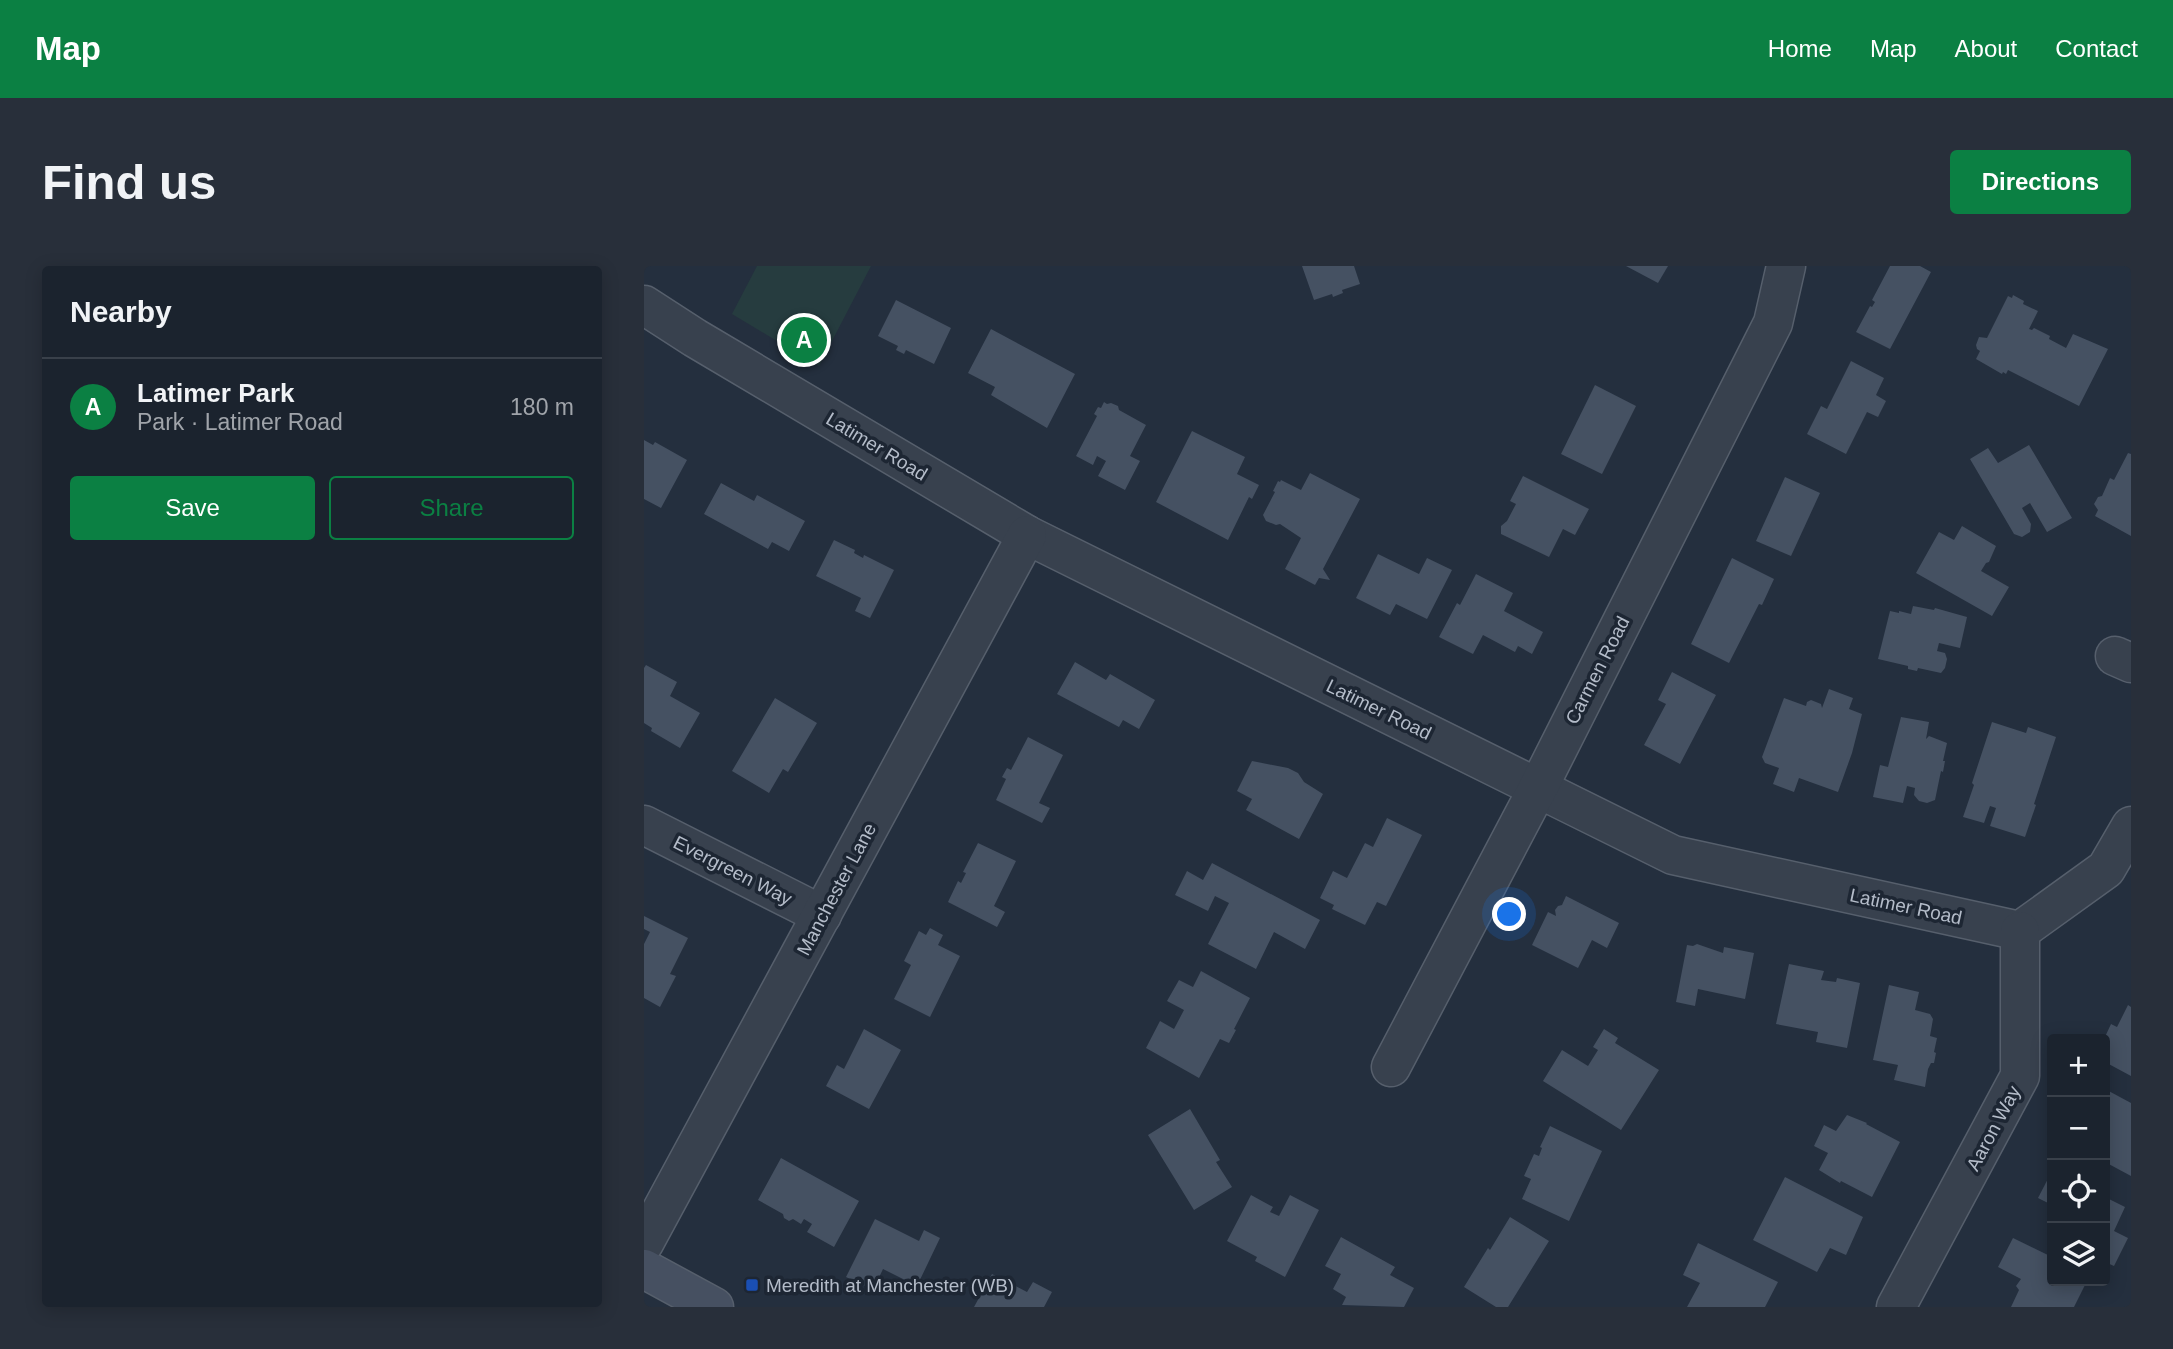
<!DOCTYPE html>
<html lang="en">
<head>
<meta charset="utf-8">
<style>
	:root { --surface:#1b232e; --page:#282f3a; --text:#f1f3f6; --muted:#a0a4aa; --line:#39404a; --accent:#0b8043 }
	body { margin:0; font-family:Arial,sans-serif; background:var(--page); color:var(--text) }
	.controls { position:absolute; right:21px; bottom:21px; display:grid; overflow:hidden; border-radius:7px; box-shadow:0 4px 18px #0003 }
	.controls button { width:63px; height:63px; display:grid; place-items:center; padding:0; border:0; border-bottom:2px solid var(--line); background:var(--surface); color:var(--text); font:35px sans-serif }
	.you { position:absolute; left:866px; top:649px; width:24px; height:24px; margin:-18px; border:5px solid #fff; border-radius:50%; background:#1a73e8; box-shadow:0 0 0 10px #1a73e833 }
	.badge { display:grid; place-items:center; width:46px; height:46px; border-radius:50%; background:var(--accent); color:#fff; font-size:23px; font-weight:700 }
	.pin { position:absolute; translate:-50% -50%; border:4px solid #fff; box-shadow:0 2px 7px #0006 }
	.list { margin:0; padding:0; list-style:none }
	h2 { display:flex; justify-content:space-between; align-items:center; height:91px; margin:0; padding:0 28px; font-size:30px }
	h2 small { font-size:23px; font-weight:400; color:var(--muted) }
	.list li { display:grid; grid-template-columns:46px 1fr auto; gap:21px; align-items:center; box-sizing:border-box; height:98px; padding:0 28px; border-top:2px solid var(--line) }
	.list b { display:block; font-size:26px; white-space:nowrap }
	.list p { margin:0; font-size:23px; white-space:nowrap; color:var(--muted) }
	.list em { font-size:23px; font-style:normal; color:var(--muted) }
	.actions { display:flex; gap:14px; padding:21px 28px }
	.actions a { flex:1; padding:16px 0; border:2px solid var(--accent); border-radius:7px; text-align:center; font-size:24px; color:var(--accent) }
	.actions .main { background:var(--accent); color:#fff }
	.icon { flex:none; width:38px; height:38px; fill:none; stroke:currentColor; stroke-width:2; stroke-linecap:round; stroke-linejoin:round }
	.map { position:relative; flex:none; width:1487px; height:1041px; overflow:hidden; border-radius:7px }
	header { display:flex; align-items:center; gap:42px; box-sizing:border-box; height:98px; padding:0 35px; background:var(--accent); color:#fff }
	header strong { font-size:33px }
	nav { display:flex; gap:38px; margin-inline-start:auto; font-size:24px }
	.intro { display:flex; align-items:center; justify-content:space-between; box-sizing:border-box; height:168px; padding:0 42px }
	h1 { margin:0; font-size:49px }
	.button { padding:18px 32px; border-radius:7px; background:var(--accent); color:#fff; font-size:24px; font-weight:700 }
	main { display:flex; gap:42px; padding:0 42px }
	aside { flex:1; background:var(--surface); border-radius:7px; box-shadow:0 4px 18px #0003 }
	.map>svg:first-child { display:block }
	.green { fill:#263c3f }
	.building { fill:#455162 }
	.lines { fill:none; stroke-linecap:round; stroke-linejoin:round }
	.street-casing { stroke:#565f6c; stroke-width:41 }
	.secondary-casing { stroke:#565f6c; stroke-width:41 }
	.street { stroke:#38414e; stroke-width:38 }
	.secondary { stroke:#465061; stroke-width:38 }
	.transit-dot { fill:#1a4fb4; stroke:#1d2633; stroke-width:2.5 }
	.labels { text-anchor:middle; stroke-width:7; stroke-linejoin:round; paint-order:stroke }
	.street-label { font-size:19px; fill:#b4bcc9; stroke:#1d2633 }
	.poi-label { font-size:19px; fill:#b4bcc9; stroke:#1d2633; text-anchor:start }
</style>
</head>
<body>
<header>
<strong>Map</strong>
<nav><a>Home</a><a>Map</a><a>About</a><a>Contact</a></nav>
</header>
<div class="intro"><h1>Find us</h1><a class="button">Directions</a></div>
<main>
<aside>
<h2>Nearby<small></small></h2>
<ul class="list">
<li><span class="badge">A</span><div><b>Latimer Park</b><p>Park · Latimer Road</p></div><em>180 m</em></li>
</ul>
<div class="actions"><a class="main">Save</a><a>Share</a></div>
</aside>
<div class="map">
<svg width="1487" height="1041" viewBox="0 0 1487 1041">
	<rect width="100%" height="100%" fill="#242f3e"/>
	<!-- green -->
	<polygon class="green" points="113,0 227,0 175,100 88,48"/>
	<!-- building -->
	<g class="building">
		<polygon points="658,0 710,0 716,18 698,24 699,27 689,31 688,28 670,34"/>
		<polygon points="982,0 1024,0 1014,17"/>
		<polygon points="1246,0 1276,0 1287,6 1246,83 1212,66 1226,40 1228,41 1231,36 1228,34"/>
		<polygon points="1369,29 1380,35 1379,38 1394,45 1385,63 1388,64 1390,62 1406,70 1405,73 1422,82 1429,68 1464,83 1435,140 1364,104 1362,108 1359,106 1358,108 1332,93 1336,85 1333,83 1332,79 1335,71 1343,72 1364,30 1368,32"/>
		<polygon points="252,34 307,62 290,98 262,84 260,88 252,84 254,80 234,70"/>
		<polygon points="347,63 431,108 403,162 347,129 351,121 324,107"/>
		<polygon points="1207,95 1240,112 1232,129 1242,135 1234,151 1223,146 1202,188 1163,168 1177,140 1183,143"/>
		<polygon points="951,119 992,140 958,208 917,188"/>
		<polygon points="460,136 463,138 467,137 474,140 475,144 502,159 486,190 496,195 481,224 454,210 462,195 453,190 449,199 432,190 453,150 450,148 454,141 457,142"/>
		<polygon points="548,165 601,191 593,208 615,219 608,233 605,231 584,274 512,236"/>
		<polygon points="0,174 9,179 11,176 43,194 17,242 0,233"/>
		<polygon points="1385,179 1428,252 1403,266 1386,237 1378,242 1387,258 1386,266 1378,271 1370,268 1326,193 1344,182 1354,197"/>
		<polygon points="1484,187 1487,188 1487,270 1451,250 1454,244 1450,238 1454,231 1458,230 1466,212 1470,214"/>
		<polygon points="666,207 716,233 679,303 686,314 675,312 671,319 641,303 657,272 636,258 632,259 622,255 619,249 631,226 629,225 634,215 636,216 637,214 657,224"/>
		<polygon points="879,210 945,243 931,269 919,263 905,291 857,268 857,260 863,255 872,238 866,235"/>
		<polygon points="1141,211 1176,227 1147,290 1112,275"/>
		<polygon points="77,217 110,235 113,229 161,255 145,285 128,276 124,283 60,248"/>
		<polygon points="1318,260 1352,280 1345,296 1342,297 1337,305 1365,321 1348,350 1272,307 1295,266 1310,274"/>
		<polygon points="190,274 211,284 210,287 219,292 220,289 250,304 226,352 211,345 217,332 172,310"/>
		<polygon points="734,288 775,308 783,292 808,304 783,353 752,338 746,349 712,332"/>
		<polygon points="1088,292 1130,313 1118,339 1115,338 1085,397 1047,378"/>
		<polygon points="832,308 869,327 860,345 899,366 888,388 874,380 871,386 839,369 829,388 795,371 813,337 816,339"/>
		<polygon points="1269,340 1290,344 1291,342 1323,351 1316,382 1295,377 1293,385 1301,387 1303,393 1301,402 1297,407 1274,402 1273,405 1264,403 1264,400 1234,393 1246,345 1255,347 1255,345 1267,348"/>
		<polygon points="431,396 462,414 466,408 511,434 495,463 479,454 475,461 413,428"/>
		<polygon points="2,399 33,416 26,430 56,447 36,482 7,465 8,462 0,457 0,402"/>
		<polygon points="1028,406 1072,429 1036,498 1000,479 1022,438 1014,434"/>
		<polygon points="1185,423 1209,432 1205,443 1218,448 1208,487 1194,526 1155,512 1150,526 1129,518 1135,502 1121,497 1118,491 1140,432 1162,440 1163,436 1167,434 1177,438 1178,442"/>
		<polygon points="131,432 173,457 144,506 139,503 125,527 88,505"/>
		<polygon points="1257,451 1285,456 1282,473 1285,470 1303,477 1299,495 1301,495 1299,506 1297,505 1291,534 1283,537 1275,535 1270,529 1271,522 1263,520 1259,537 1229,531 1236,499 1244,501"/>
		<polygon points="1348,456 1382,467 1384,461 1412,471 1390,538 1392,539 1381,571 1346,560 1352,542 1346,540 1340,557 1319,551 1330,519 1328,517"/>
		<polygon points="384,471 419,489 395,537 406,542 398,557 352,534 362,513 358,511 363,502 367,504"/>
		<polygon points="608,495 644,502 654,507 660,516 679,528 655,573 602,544 608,533 593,525"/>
		<polygon points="743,552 778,569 742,640 733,636 721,659 688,643 690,639 676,632 689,605 703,612 721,577 729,581"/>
		<polygon points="334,577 372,595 350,640 361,646 353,661 304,636 314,615 317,617 322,607 319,606"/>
		<polygon points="568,597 676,654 661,683 630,666 612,703 564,678 585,637 571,630 564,645 531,629 543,605 559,614"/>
		<polygon points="922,630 975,657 963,682 948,674 934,702 888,679 904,646 912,650 911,644 914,640 918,639"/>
		<polygon points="0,650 44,672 26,708 32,710 16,741 0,732 0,678 6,666 0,663"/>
		<polygon points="286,662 299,669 294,679 316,690 286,751 250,733 267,699 260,695 275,665 282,669"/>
		<polygon points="1053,678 1079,687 1080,681 1110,687 1101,733 1054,723 1051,740 1032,736 1043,679 1049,680"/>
		<polygon points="1145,698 1180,705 1177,714 1192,716 1193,712 1216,717 1203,782 1172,776 1174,766 1132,758"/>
		<polygon points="557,705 606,732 590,763 592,764 585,777 576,773 555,812 502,782 516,755 530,763 540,744 523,735 535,714 549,721"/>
		<polygon points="1245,719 1275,726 1271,744 1286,748 1289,753 1286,770 1293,772 1290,786 1292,787 1290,797 1287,797 1284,803 1281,821 1250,814 1254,799 1229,794"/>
		<polygon points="1484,739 1487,741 1487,810 1461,796 1460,773 1467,758 1473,761"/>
		<polygon points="220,763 257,784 225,843 182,820 193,799 200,803"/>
		<polygon points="960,763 974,772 971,777 1015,804 977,864 899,815 918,784 944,800 954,784 949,781"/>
		<polygon points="1461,823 1487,837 1487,910 1461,896"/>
		<polygon points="546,843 576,894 572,896 588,921 550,944 504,869"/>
		<polygon points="1203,849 1223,857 1222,858 1256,876 1228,931 1197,915 1196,917 1175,904 1184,887 1170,880 1180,859 1192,865"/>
		<polygon points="906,860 958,885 925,955 878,933 887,913 880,910 890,888 895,890 898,882 896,881"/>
		<polygon points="137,892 215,935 190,981 163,966 168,958 160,953 157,958 149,953 145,955 140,952 139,948 114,934"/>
		<polygon points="1408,905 1408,939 1394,932"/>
		<polygon points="1141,911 1219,951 1202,989 1186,982 1173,1006 1109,974"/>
		<polygon points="607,929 629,941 626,946 635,950 646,929 675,944 641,1011 611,995 613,991 583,975"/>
		<polygon points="1461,931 1481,941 1470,965 1484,972 1470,1000 1461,996"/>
		<polygon points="866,951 905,975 864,1041 852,1041 820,1021 844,982 846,984"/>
		<polygon points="231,953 275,975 280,964 296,972 273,1020 239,1003 229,1024 202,1011"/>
		<polygon points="697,971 751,1001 746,1009 770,1022 760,1041 698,1039 702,1031 689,1023 697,1008 681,1000"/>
		<polygon points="1369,972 1408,991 1408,1015 1443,1015 1430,1041 1367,1041 1375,1024 1372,1020 1377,1013 1354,1001"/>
		<polygon points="1054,977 1134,1016 1121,1041 1043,1041 1056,1017 1039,1009"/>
		<polygon points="348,1008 383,1026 389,1016 408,1026 400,1041 330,1041"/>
	</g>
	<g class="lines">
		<!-- street casing -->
		<g class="street-casing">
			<g id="street">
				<polyline points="0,39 51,72 383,269 1029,589 1376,665 1462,603 1487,560"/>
				<polyline points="1471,390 1487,397"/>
				<polyline points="0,559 178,649"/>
				<polyline points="747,801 894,522 1129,57 1142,0"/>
				<polyline points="0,977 383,269"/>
				<polyline points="1252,1041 1376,810 1376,665"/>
			</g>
		</g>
		<!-- secondary casing -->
		<g class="secondary-casing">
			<polyline id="secondary" points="0,1003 70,1041"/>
		</g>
		<!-- street -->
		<use href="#street" class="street"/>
		<!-- secondary -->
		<use href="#secondary" class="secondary"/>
	</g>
	<!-- markers -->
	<rect class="transit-dot" x="101" y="1012" width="14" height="14" rx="3.5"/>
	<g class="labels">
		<!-- street labels -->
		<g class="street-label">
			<text transform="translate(233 180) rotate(31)" y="7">Latimer Road</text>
			<text transform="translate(953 404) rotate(-63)" y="7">Carmen Road</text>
			<text transform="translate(735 443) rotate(26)" y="7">Latimer Road</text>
			<text transform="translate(89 604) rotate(27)" y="7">Evergreen Way</text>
			<text transform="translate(192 623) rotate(-62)" y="7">Manchester Lane</text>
			<text transform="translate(1262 640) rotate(12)" y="7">Latimer Road</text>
			<text transform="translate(1349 862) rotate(-62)" y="7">Aaron Way</text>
		</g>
		<!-- poi labels -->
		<g class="poi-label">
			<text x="122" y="1026">Meredith at Manchester (WB)</text>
		</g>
	</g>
</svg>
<div class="controls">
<button>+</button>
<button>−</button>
<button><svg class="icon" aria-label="locate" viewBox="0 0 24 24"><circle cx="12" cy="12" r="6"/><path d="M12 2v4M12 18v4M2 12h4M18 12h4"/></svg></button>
<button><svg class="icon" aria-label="layers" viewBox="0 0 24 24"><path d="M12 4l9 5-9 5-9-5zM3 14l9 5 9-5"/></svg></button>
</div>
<div class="you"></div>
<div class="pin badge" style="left:160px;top:74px">A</div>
</div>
</main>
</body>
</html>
